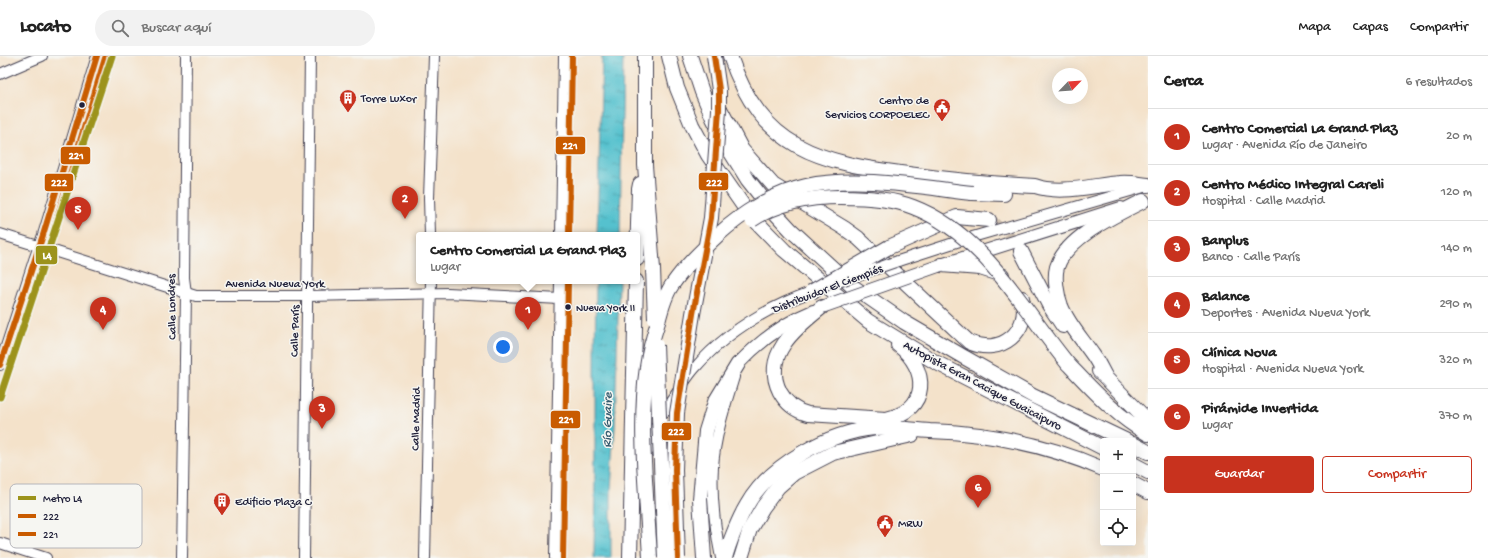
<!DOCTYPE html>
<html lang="es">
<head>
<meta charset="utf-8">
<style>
	:root { --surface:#fff; --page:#f2f2f2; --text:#222; --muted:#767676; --line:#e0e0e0; --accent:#c8321e }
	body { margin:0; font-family:"Gochi Hand",sans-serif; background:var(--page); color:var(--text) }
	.controls { position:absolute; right:12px; bottom:12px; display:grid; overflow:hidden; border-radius:4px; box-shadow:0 4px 16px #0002 }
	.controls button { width:36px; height:36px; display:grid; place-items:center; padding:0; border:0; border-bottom:1px solid var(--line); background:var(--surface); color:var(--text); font:20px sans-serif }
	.compass { position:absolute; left:1052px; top:12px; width:36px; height:36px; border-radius:50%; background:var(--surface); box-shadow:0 4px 16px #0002; rotate:65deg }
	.you { position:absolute; left:503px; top:291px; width:14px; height:14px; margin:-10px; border:3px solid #fff; border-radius:50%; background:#1a73e8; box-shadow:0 0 0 6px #1a73e833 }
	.badge { display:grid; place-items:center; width:26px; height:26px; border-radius:50%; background:var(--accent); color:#fff; font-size:13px; font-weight:700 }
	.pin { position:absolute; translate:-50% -33px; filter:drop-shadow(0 1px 2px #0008) }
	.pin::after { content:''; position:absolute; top:21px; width:14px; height:12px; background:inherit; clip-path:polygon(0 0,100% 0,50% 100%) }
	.popup { position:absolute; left:416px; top:176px; width:224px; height:52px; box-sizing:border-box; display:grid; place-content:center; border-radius:4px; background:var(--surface); filter:drop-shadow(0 1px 3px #0005); font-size:13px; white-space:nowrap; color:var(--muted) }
	.popup b { font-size:15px; color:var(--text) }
	.popup::after { content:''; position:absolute; left:50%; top:100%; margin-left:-8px; border:8px solid transparent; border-top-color:var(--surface) }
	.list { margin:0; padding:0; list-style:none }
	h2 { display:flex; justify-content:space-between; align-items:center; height:52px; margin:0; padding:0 16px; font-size:17px }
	h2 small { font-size:13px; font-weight:400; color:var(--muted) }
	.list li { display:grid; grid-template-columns:26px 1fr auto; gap:12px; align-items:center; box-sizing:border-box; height:56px; padding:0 16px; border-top:1px solid var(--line) }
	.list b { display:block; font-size:15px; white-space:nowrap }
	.list p { margin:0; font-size:13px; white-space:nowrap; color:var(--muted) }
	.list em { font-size:13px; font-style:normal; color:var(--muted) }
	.actions { display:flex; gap:8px; padding:12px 16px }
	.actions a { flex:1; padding:9px 0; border:1px solid var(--accent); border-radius:4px; text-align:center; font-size:14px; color:var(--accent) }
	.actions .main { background:var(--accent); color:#fff }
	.icon { flex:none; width:22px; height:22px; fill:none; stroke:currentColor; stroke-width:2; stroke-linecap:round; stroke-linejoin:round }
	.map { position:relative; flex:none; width:1148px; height:502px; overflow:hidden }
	header { display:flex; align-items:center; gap:24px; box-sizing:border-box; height:56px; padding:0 20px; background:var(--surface); border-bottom:1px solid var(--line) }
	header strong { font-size:19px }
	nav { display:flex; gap:22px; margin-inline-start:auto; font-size:14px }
	.search { width:280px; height:36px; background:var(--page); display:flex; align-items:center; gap:10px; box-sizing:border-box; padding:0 14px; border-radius:22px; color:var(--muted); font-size:15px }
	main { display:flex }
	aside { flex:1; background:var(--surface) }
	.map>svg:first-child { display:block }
	.water { fill:url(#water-ripples); stroke:#3c7284 }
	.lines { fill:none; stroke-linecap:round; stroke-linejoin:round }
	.highway-tunnel { stroke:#cabcad; stroke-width:14; stroke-dasharray:14 7; stroke-linecap:butt }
	.minor-casing { stroke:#423f50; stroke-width:12 }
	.major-casing { stroke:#423f50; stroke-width:14 }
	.highway-casing { stroke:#423f50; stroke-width:16 }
	.minor { stroke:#fff; stroke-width:10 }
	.major { stroke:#fff; stroke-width:12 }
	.highway { stroke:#fff; stroke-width:14 }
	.minor-bridge-casing { stroke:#423f50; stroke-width:12; stroke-linecap:butt }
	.major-bridge-casing { stroke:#423f50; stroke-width:14; stroke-linecap:butt }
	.highway-bridge-casing { stroke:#423f50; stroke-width:16; stroke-linecap:butt }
	.minor-bridge { stroke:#fff; stroke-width:10 }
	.major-bridge { stroke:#fff; stroke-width:12 }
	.highway-bridge { stroke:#fff; stroke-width:14 }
	.bus-1-casing { stroke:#f6f6f2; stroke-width:9 }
	.bus-2-casing { stroke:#f6f6f2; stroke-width:9 }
	.bus-1 { stroke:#c95b00; stroke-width:6 }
	.bus-2 { stroke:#c95b00; stroke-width:6 }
	.metro-1-casing { stroke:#f6f6f2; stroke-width:10 }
	.metro-1 { stroke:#9c931b; stroke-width:7 }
	.bus-dot { fill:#22223b; stroke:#f6f6f2; stroke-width:1.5 }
	.labels { text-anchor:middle; stroke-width:3; stroke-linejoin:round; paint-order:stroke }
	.bus-label { font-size:11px; fill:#22223b; stroke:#f6f6f2; text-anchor:start }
	.poi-label { font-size:12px; fill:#22223b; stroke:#f6f6f2; text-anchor:start }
	.street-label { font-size:12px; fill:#22223b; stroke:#f6f6f2 }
	.water-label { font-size:13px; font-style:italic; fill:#345a6e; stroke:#f6f6f2 }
	.key { fill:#f6f6f2; stroke:#b6b6bb; stroke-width:1 }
	.key-label { font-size:11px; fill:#22223b }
	.line-badge { stroke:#f6f6f2; stroke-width:1.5 }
	.badge-label { font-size:11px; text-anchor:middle; font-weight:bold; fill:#fff }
</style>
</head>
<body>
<header>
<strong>Locato</strong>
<div class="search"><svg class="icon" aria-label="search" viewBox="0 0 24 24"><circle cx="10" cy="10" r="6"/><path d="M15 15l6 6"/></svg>Buscar aquí</div>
<nav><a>Mapa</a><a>Capas</a><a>Compartir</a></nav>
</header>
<main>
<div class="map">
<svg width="1148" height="502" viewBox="0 0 1148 502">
	<defs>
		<pattern id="water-ripples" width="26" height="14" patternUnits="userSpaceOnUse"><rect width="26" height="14" fill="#55c1ce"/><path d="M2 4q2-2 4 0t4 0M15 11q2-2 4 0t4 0" fill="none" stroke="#469ca8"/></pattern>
	</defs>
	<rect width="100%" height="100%" fill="#f6f6f2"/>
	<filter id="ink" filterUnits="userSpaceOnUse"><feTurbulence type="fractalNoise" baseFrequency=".025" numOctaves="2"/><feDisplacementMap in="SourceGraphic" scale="8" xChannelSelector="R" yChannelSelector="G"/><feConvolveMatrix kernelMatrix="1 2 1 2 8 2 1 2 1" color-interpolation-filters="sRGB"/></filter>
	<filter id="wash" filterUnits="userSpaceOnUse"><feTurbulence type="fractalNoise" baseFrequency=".012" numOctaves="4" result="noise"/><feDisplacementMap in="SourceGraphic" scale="16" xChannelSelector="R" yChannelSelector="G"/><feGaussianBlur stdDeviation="0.9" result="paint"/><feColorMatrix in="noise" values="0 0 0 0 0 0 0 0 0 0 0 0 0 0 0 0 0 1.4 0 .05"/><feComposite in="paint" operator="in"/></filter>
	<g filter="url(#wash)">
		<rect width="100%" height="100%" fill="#f4e2ca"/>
		<!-- water -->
		<g class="water">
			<polygon points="602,0 623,0 620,179 597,179"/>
			<path d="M596,225h23l-4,146 -4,63v68h-17c2,-92 0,-185 2,-277z"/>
		</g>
	</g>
	<g filter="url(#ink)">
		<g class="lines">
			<!-- highway-tunnel -->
			<polyline class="highway-tunnel" points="990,165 1021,194"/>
			<!-- minor casing -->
			<g class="minor-casing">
				<g id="minor">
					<polyline points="0,18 42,0"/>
					<polyline points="0,178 196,240 308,240 448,237 560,243"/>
					<polyline points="430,179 429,142 434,0"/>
					<polyline points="561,179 564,0"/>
					<polyline points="898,205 969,182 1144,131"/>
					<polyline points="0,309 34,204 43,179 97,0"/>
					<path d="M648,396c4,-23 15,-39 28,-58 6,-8 11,-17 18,-25 31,-36 72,-61 117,-77"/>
					<polyline points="0,487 46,502"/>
					<polyline points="182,502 186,237 184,222 186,0"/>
					<polyline points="304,502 310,0"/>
					<polyline points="425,502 431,225"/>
					<polyline points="555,502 560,225"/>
					<path d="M721,502c-6,-30 -10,-60 -8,-91 2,-31 12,-61 21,-90"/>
				</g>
			</g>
			<!-- major casing -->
			<g class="major-casing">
				<g id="major">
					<polyline points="944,208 1121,152"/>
					<path d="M738,308c22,-23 45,-41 75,-53"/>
				</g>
			</g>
			<!-- highway casing -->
			<g class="highway-casing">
				<g id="highway">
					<polyline points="645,0 645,109 653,213"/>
					<polyline points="669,0 677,32 692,69 708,99 749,158 784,194 868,265 935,306 1103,392"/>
					<polyline points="690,0 702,36 713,62 730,95 748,124 767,148 791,174 852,230 904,266 962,300 1033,340 1127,385"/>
					<path d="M730,0c32,94 89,106 178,118 43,6 85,10 127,12 26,9 58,-1 85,-3 9,-1 19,1 28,2"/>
					<path d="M717,47l25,47 31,35 71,43 14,10 111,104c31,15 63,-11 53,-44"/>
					<polyline points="972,137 1004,138"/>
					<polyline points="889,191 957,161 989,164"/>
					<polyline points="1021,195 1049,249 1063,270"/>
					<polyline points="637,203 639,133 640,128"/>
					<polyline points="941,209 980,212 1002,219"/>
					<path d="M822,251c-25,20 -61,48 -42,85 6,11 16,19 28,22l78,5c44,-9 43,-50 12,-74"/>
					<path d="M1068,308c25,26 48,52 80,70"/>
					<polyline points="1099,315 1148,365"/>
					<path d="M1105,320c-4,-7 -7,-14 -12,-21 -11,-16 -25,-31 -32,-49 -4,-11 -7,-28 -4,-39 9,-30 61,-53 86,-66"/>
					<polyline points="1133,388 1148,396"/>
					<polyline points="1133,408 1148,416"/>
					<polyline points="1133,428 1148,436"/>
					<polyline points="630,502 636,225"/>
					<polyline points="704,502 700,443 706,375 715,346 738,308"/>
					<path d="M725,502c4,-15 14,-40 22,-53 23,-41 83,-73 128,-77 18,-1 37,2 55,3 60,2 118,14 173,38"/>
					<polyline points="741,502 750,473 763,451 778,431 794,417 833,397 912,379"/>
				</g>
			</g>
			<!-- minor -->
			<use href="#minor" class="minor"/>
			<!-- major -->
			<use href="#major" class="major"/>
			<!-- highway -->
			<use href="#highway" class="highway"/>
			<!-- minor-bridge casing -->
			<g class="minor-bridge-casing">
				<polyline id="minor-bridge" points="838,226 898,205"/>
			</g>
			<!-- major-bridge casing -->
			<g class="major-bridge-casing">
				<polyline id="major-bridge" points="822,251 941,209"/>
			</g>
			<!-- highway-bridge casing -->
			<g class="highway-bridge-casing">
				<g id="highway-bridge">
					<path d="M752,164c25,-17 59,-23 89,-23 22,0 52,2 72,10 71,27 109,101 155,157"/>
					<polyline points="653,213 655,263"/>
					<polyline points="811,236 889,191"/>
					<polyline points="656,289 665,502"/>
					<path d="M650,502c-3,-62 -12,-130 -3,-191 2,-15 6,-30 11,-45 3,-12 7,-27 14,-37 13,-19 30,-35 46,-50 24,-22 56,-42 88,-49 51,-11 114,1 166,7"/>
					<polyline points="678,502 675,414 677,357 693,258 711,162 719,54 719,34 714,0"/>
				</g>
			</g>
			<!-- minor-bridge -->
			<use href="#minor-bridge" class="minor-bridge"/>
			<!-- major-bridge -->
			<use href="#major-bridge" class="major-bridge"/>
			<!-- highway-bridge -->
			<use href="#highway-bridge" class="highway-bridge"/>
			<!-- bus-1 casing -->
			<g class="bus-1-casing">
				<g id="bus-1">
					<polyline points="0,309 43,179 97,0"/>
					<polyline points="678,502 675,414 677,357 693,258 711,162 719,54 719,34 714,0"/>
				</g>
			</g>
			<!-- bus-2 casing -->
			<g class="bus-2-casing">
				<g id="bus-2">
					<polyline points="569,179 572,0"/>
					<polyline points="8,311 51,181 105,2"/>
					<polyline points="563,502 568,225"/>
				</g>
			</g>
			<!-- bus-1 -->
			<use href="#bus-1" class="bus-1"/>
			<!-- bus-2 -->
			<use href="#bus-2" class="bus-2"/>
			<!-- metro-1 casing -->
			<g class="metro-1-casing">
				<polyline id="metro-1" points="0,341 112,0"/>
			</g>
			<!-- metro-1 -->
			<use href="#metro-1" class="metro-1"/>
		</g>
	</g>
	<!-- icons -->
	<defs>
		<g id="building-pin" transform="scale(0.9)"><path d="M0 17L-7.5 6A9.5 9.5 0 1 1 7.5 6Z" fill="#c8321e" stroke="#f6f6f2"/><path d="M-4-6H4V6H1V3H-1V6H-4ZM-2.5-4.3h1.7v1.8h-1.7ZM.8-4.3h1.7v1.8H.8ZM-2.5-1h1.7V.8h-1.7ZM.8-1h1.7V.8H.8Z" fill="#fff"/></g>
		<g id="civic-pin" transform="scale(0.9)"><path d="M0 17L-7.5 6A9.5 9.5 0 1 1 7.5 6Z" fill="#c8321e" stroke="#f6f6f2"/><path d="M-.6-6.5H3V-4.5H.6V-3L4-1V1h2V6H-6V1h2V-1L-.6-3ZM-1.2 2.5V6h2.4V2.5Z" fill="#fff"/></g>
	</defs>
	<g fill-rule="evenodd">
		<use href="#building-pin" x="348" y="42"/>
		<use href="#civic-pin" x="942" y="51"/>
		<use href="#building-pin" x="222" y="445"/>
		<use href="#civic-pin" x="885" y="467"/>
	</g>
	<!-- markers -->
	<g class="bus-dot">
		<circle cx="82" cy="49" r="3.5"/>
		<circle cx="568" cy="251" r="3.5"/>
	</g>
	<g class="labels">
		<!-- bus labels -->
		<g class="bus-label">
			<text x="576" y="255">Nueva York II</text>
		</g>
		<!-- poi labels -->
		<g class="poi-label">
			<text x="361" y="46">Torre Luxor</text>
			<text x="929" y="48" text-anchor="end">Centro de<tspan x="929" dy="14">Servicios CORPOELEC</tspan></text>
			<text x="235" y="449">Edificio Plaza C</text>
			<text x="898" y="471">MRW</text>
		</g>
		<!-- street labels -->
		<g class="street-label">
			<text x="275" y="231">Avenida Nueva York</text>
			<text transform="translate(827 232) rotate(-21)" y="4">Distribuidor El Ciempiés</text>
			<text transform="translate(171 251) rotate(-91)" y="4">Calle Londres</text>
			<text transform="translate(294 275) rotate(-89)" y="4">Calle París</text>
			<text transform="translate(983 329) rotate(28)" y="4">Autopista Gran Cacique Guaicaipuro</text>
			<text transform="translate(415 363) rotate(-89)" y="4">Calle Madrid</text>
		</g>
		<!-- water labels -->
		<g class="water-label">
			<text transform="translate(606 364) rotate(-89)" y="5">Río Guaire</text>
		</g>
	</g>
	<!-- legend -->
	<rect x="10" y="428" width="132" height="64" rx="6" class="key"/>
	<rect x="18" y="440" width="18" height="4" fill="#9c931b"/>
	<rect x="18" y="458" width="18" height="4" fill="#c95b00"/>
	<rect x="18" y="476" width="18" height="4" fill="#c95b00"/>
	<g class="key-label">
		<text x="43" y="446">Metro L4</text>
		<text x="43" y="464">222</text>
		<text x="43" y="482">221</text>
	</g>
	<g class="line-badge">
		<rect x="555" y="80" width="31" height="19" rx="4" fill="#c95b00"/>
		<rect x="60" y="90" width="31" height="19" rx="4" fill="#c95b00"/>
		<rect x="698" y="116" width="31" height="19" rx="4" fill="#c95b00"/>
		<rect x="44" y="117" width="30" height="19" rx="4" fill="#c95b00"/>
		<rect x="35" y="189" width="23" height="20" rx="4" fill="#9c931b"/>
		<rect x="550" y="354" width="31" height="19" rx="4" fill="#c95b00"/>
		<rect x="661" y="366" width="31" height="19" rx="4" fill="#c95b00"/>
	</g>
	<g class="badge-label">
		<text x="570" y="93">221</text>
		<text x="76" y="103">221</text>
		<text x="714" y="130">222</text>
		<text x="59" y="130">222</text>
		<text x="47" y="203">L4</text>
		<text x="566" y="367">221</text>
		<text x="676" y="379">222</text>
	</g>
</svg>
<div class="controls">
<button>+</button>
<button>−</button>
<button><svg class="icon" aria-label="locate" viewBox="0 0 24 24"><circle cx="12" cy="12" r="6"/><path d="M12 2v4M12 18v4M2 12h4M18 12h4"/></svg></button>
</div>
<svg class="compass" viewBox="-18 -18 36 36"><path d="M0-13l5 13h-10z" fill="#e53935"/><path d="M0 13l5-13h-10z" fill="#767676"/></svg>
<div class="you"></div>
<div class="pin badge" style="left:528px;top:274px">1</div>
<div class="popup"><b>Centro Comercial La Grand Plaz</b>Lugar</div>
<div class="pin badge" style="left:405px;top:163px">2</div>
<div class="pin badge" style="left:322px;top:373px">3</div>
<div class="pin badge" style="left:103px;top:274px">4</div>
<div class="pin badge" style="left:78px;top:174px">5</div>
<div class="pin badge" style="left:978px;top:452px">6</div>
</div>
<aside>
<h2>Cerca<small>6 resultados</small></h2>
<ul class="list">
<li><span class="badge">1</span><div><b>Centro Comercial La Grand Plaz</b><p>Lugar · Avenida Río de Janeiro</p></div><em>20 m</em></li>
<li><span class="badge">2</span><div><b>Centro Médico Integral Careli</b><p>Hospital · Calle Madrid</p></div><em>120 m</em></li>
<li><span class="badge">3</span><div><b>Banplus</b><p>Banco · Calle París</p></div><em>140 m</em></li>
<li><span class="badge">4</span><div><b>Balance</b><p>Deportes · Avenida Nueva York</p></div><em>290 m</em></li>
<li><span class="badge">5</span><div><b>Clínica Nova</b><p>Hospital · Avenida Nueva York</p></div><em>320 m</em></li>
<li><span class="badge">6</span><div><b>Pirámide Invertida</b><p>Lugar</p></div><em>370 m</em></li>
</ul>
<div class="actions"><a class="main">Guardar</a><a>Compartir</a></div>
</aside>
</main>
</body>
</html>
